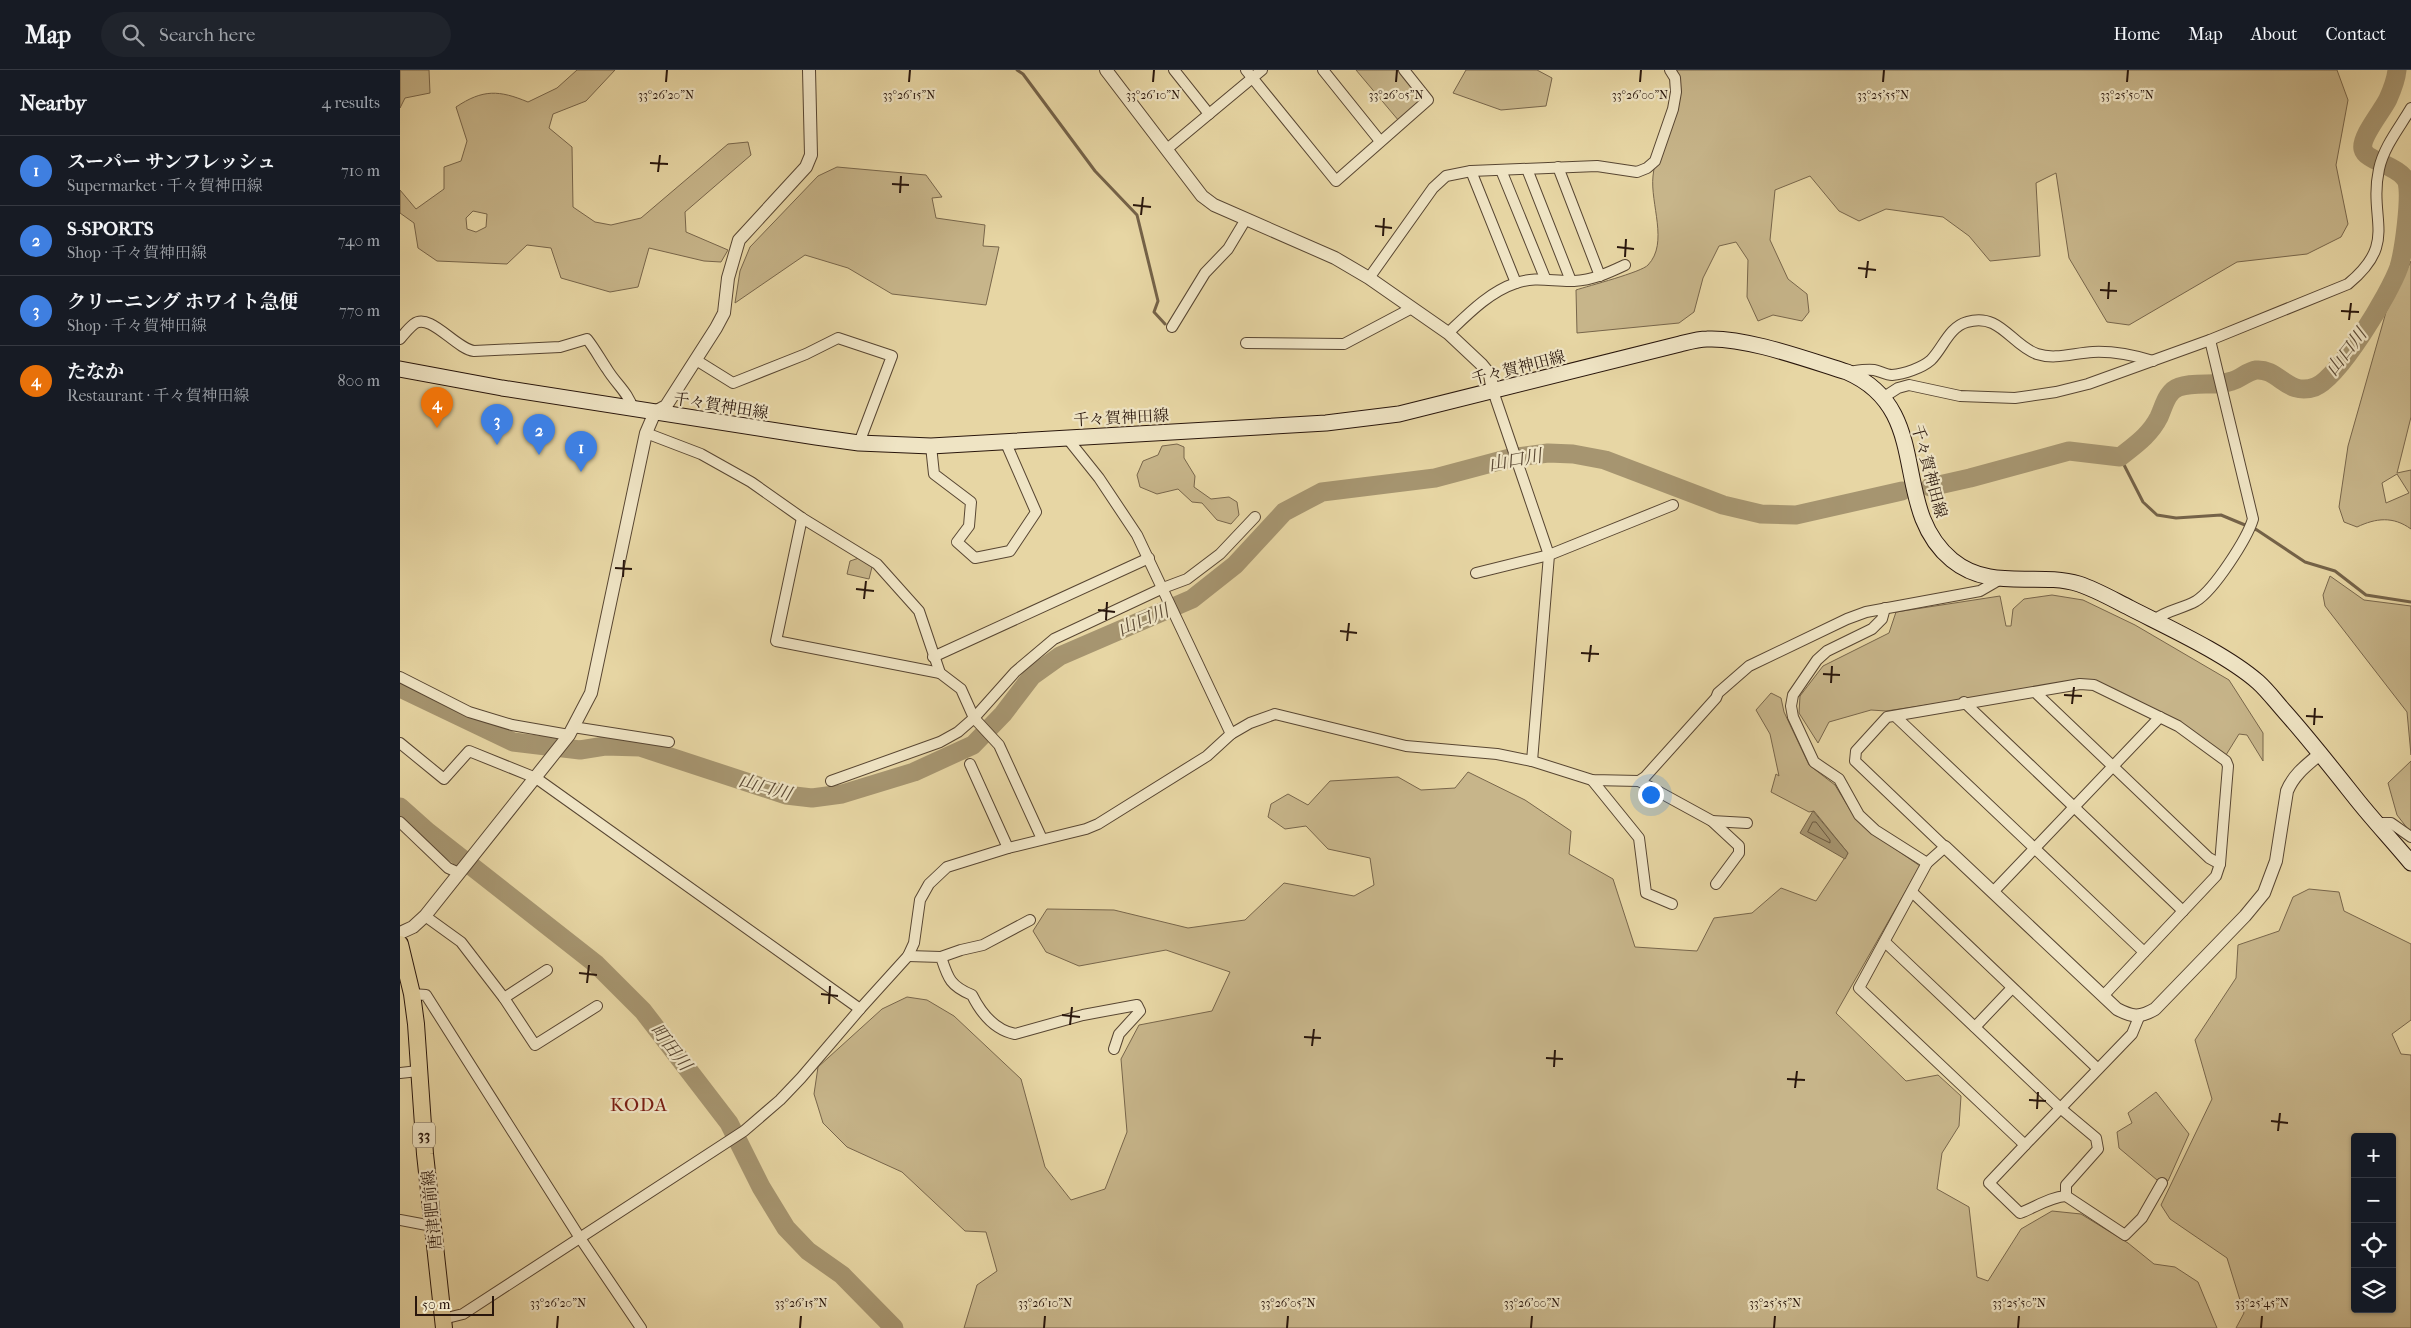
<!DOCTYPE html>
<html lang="en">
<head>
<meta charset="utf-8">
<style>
	:root { --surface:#171b24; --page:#20242c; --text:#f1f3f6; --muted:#9ea1a6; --line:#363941; --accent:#db2777 }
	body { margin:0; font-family:"IM FELL French Canon","Noto Serif JP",serif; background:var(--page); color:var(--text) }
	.controls { position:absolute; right:15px; bottom:15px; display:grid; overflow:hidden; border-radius:5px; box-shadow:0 1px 4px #0004 }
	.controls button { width:45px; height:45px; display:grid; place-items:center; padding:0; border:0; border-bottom:1px solid var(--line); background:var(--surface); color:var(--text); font:25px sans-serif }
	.scale { position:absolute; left:15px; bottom:12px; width:79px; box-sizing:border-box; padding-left:5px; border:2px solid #29160c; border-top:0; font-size:14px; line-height:18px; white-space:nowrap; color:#29160c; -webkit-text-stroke:4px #efe4c4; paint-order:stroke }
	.you { position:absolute; left:1250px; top:724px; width:18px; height:18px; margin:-12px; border:4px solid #fff; border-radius:50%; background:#1a73e8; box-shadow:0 0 0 8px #1a73e833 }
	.badge { display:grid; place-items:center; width:32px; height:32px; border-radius:50%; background:var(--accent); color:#fff; font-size:16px; font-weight:700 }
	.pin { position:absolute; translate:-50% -41px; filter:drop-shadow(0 1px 2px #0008) }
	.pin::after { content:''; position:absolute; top:26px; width:18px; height:15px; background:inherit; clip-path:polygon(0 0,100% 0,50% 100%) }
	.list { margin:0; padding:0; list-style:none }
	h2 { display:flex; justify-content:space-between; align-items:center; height:65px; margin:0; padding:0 20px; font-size:21px }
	h2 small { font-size:16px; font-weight:400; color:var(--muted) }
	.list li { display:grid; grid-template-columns:32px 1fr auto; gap:15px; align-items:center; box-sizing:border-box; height:70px; padding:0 20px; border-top:1px solid var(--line) }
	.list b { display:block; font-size:19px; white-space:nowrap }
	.list p { margin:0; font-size:16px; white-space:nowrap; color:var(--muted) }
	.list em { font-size:16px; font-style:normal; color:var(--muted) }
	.icon { flex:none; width:28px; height:28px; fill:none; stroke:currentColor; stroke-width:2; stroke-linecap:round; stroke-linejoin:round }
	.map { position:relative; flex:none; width:2011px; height:1258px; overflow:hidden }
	header { display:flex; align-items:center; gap:30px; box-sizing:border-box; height:70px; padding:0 25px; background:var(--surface); border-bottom:1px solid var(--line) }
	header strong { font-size:24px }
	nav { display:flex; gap:28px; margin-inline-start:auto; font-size:18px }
	.search { width:350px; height:45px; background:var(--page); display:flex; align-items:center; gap:12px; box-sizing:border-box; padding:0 18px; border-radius:28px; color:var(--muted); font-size:19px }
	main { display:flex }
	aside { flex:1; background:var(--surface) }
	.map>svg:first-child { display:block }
	.green { fill:#c7b58a; stroke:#78664b; fill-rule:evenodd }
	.water { fill:#a69570; stroke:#746248 }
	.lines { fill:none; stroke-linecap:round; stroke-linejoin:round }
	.shore { stroke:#68563e; stroke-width:1 }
	.stream { stroke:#746248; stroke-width:3 }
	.river { stroke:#a69570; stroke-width:19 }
	.minor-casing { stroke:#584632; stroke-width:12 }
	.tertiary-casing { stroke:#584632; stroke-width:14 }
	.secondary-casing { stroke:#29160c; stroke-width:17 }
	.primary-casing { stroke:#29160c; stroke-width:18 }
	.minor { stroke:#efe4c4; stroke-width:10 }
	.tertiary { stroke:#efe4c4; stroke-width:12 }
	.secondary { stroke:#efe4c4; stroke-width:15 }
	.primary { stroke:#e7d6a4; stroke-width:16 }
	.ticks { fill:none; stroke:#29160c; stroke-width:2 }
	.labels { text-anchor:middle; stroke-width:4.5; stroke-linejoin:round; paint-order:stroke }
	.shield { fill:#efe4c4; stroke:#645443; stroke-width:1 }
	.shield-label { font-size:15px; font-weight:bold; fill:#29160c }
	.street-label { font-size:16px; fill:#29160c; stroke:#efe4c4 }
	.water-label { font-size:18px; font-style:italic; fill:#5b4934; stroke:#efe4c4 }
	.quarter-label { font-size:19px; letter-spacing:1px; fill:#7a1f14; stroke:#efe4c4 }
	.ticks-label { font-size:12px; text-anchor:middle; fill:#29160c; stroke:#efe4c4; stroke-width:4.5; stroke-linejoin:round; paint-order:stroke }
</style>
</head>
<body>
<header>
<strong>Map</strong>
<div class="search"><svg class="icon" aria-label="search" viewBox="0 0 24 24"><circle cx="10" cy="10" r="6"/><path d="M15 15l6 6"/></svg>Search here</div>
<nav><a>Home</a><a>Map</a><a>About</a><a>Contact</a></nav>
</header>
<main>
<aside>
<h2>Nearby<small>4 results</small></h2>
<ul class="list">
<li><span class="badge" style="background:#3f7fe0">1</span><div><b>スーパー サンフレッシュ</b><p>Supermarket · 千々賀神田線</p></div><em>710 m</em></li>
<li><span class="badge" style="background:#3f7fe0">2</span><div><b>S-SPORTS</b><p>Shop · 千々賀神田線</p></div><em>740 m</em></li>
<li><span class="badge" style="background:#3f7fe0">3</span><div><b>クリーニング ホワイト急便</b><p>Shop · 千々賀神田線</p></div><em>770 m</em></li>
<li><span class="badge" style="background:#e8710a">4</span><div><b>たなか</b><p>Restaurant · 千々賀神田線</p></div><em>800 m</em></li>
</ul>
</aside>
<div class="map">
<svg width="2011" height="1258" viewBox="0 0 2011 1258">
	<rect width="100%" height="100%" fill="#e7d6a4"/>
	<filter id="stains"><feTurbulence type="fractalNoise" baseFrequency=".004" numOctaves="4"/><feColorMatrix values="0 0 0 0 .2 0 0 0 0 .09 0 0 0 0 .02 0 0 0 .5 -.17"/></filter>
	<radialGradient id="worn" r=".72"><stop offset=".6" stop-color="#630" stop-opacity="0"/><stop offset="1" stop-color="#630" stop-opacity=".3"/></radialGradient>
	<!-- green -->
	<g class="green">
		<polygon points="0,0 29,0 30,23 5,28 0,38"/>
		<path d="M177,0h38l-29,31 -33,13 -4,14 23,19 1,60 22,15 16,3 30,-7 87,-74 20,-2 3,13 -66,57 1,20 42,18 -7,12 -17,-1 -55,-13 -11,39 -28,5 -49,-14 -10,-30 -24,-3 -20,19 -70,-3 -19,-13 -4,-25 -14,-10v-23l16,19 28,-20v-22l17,-6 6,-20 -11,-34c27,-18 43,-17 72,-5l29,-14zM73,141l14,3 -1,13 -10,5 -9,-3 -1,-11z"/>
		<polygon points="956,0 1000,0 1023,28 999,51"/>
		<polygon points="1066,0 1137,0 1152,8 1146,36 1101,40 1053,23"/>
		<path d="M1276,0h661l11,30 -12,65 12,59 -7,13 -34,17 -70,8 -108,63 -22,-3 -38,-64 -13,-85 -20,10 4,73 -50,5 -21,-25 -26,-19 -57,-8 -27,12 -20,-10 -29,-35 -35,14 -5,50 18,39 19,15 2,18 -7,9 -29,-6 -15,6 -11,-24 1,-37 -12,-18 -17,4 -16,32 -9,34 -15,11 -102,10 -1,-43c12,-4 66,-18 72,-25 21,-22 2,-61 5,-89 2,-31 40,-73 23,-106z"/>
		<polygon points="437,97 526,105 542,127 532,128 536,148 585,155 583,176 599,177 586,235 492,224 448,198 405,185 335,233 340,201 350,177 418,106"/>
		<path d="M2011,191v156l-14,56 14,-3v59c-18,-13 -35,-11 -54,-2l-13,-5 -5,-15 9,-61 38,-134zM1997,404l12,19 -23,10 -4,-20z"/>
		<polygon points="777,374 784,377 784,388 795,406 794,417 811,429 829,427 837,432 839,445 831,454 817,450 802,433 792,432 778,419 757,424 740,417 737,405 743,391 758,385 762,376"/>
		<polygon points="459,488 472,497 469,509 447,504 450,491"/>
		<polygon points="1930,506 1964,530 2011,536 2011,685 2007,642 1925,536 1923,525"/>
		<polygon points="1652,525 1683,530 1735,555 1829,610 1863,663 1863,691 1847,665 1839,664 1826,685 1691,611 1486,641 1471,640 1429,652 1418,673 1399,643 1400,626 1423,596 1489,563 1496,542 1600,526 1606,556 1611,556 1613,539 1624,529"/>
		<polygon points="1371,623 1381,628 1384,642 1409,695 1435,715 1452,743 1472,763 1520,796 1436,943 1506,1011 1538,1005 1561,1026 1559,1056 1542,1083 1537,1119 1569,1137 1577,1207 1588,1211 1621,1159 1652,1141 1681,1144 1728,1173 1754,1194 1775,1197 1798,1212 1817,1258 564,1258 577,1215 597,1201 586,1162 565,1161 502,1102 447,1077 423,1053 414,1024 418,997 482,939 507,927 527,930 554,946 621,1009 645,1097 671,1130 705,1119 727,1062 721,989 739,955 812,941 830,902 766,880 679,896 646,882 633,861 647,839 714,840 788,858 845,850 884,813 954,826 974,815 970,788 928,779 906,756 885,759 868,747 871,734 888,724 908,735 930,711 998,707 1021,720 1055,718 1068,702 1125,730 1171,761 1169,784 1213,809 1235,877 1297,881 1314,848 1352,843 1381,818 1416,831 1448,783 1414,741 1409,742 1371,722 1376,704 1379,706 1370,664 1356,640"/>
		<polygon points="2011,691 2011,763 1997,745 1988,713"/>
		<path d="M1909,819l30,3 5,19 67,33v76l-19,14 9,20 10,1v273h-175l8,-15 -17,-55 -57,-39 -9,-14 51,-106 -17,-59 41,-62 2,-33 41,-14 14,-34zM1955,1067h37v172h-37z"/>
		<polygon points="1756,1022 1789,1064 1768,1111 1757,1110 1719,1078 1717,1062 1732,1053 1728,1043"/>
	</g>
	<!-- water -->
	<polygon class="water" points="1413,741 1448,783 1445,789 1400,763"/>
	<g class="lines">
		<!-- shore -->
		<polygon class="shore" points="1413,752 1416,752 1430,770 1430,773 1408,762"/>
		<!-- stream -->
		<g class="stream">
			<polyline points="617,0 623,4 695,101 737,145 758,231 754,242 765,254"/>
			<polyline points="1720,387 1743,432 1757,445 1776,448 1821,445 1857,460 1905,492 1935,501 1966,525 2011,532"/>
		</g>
		<!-- river -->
		<g class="river">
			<path d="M1530,417l40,-9 99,-27 51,6c15,-12 30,-22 39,-40 5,-11 8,-26 20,-30 17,-6 37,0 53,-6 8,-2 16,-10 24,-11 23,-2 31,27 59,17 24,-9 75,-94 84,-120 5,-17 12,-69 8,-85 -7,-17 -41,-20 -44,-33 -3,-12 20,-39 25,-50 4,-9 8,-19 9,-29"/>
			<polyline points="0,618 113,672 180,680 205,676 240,677 386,725 412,728 442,724 514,702 573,675 603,644 632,606 660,586 792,529 835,495 884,442 922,422 1035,408 1110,388 1148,383 1173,384 1205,390 1323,435 1361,444 1396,445 1502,421"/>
			<polyline points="0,737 28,762 196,894 243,941 329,1053 361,1117 386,1158 408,1181 442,1205 494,1258"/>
		</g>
		<!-- minor casing -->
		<g class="minor-casing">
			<g id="minor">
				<polyline points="774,0 809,44"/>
				<polyline points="846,0 936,111 1028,30 1004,0"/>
				<polyline points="923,0 980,71"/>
				<polyline points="767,79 862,0"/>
				<polyline points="1158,97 1200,206"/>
				<polyline points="1127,99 1171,211"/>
				<polyline points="1101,100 1145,208"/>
				<polyline points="1071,101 1116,213"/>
				<polyline points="969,208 1033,118 1046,106 1071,101 1197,96 1237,102 1247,98 1255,91 1273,39 1276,22 1275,8 1270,0"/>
				<polyline points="772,257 805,203 828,179 846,149"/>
				<path d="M1048,263c20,-19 41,-41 68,-50 20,-7 38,-1 58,-2 19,-1 34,-8 51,-16"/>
				<path d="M0,269c4,-5 9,-11 14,-15 16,-12 42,25 60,27l86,-4 27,-8c8,10 13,20 20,30 9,15 21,23 26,40"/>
				<polyline points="846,273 944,274 1012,238"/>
				<polyline points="296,290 333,313 406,284 438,268 492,286 459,373"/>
				<path d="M1447,302c9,-1 18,-3 27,-2 6,1 12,5 18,5 12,-1 30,-7 39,-15 12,-12 18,-33 36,-38 33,-10 44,23 70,32 18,6 37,-1 56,-2 21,-1 40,3 60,9"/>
				<polyline points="1093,321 1149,485 1132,691"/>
				<path d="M1484,327l14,-9 11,-3 51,11 55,2 41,-6 32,-8 122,-44 138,-56c51,-42 20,-63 31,-115 5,-23 21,-42 32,-61"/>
				<polyline points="246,363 301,384 351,412 402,448 477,494 519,541 540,603 561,619 574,648 599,675 642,769"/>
				<polyline points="667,368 699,408 737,465 831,664"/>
				<polyline points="531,376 534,404 571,432 569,456 557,472 575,488 610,481 636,442 605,371"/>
				<polyline points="402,448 376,571 540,603"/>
				<polyline points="1076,503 1149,485 1273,435"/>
				<polyline points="1485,538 1482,549 1472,559 1427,581 1417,590 1393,625 1391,636 1393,647 1414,692 1439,709 1459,745 1475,760 1527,793"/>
				<path d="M1754,550c13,-10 28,-11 42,-19 18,-11 51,-62 57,-82l-43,-179"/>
				<polyline points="533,587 749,488"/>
				<polyline points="0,607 69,642 112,655 169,665"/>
				<polyline points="1635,622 1809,788 1820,794"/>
				<polyline points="1564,632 1783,841"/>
				<polyline points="1495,646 1744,882"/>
				<polyline points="173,657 269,672"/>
				<polyline points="0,673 44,709 69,681 136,708 460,939"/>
				<polyline points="570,694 608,778"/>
				<polyline points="1192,710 1239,768 1246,823 1272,834"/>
				<polyline points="431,711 540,672 558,662 574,648 615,602 654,569 763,518 787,509 820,484 855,447"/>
				<polyline points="1239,711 1312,751 1339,776 1339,783 1316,814"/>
				<polyline points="1312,751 1347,753"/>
				<polyline points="0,752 48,798 59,803"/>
				<polyline points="1978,753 1991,753 2011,767"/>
				<polyline points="1512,822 1697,998"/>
				<polyline points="1593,822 1760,647"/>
				<polyline points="25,846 61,872 104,928 135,975 197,936"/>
				<polyline points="1485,872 1659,1037 1696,1068 1698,1079 1666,1115 1666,1126 1725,1165 1742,1148 1762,1113"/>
				<path d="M508,886l33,1c7,21 9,29 31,38 9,18 23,35 43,39l68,-19 54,-10 3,6 -21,23 -5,15"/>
				<polyline points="541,887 561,880 583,875 630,850"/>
				<polyline points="12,924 26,925 180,1168 241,1258"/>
				<polyline points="1703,926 1816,806 1820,794 1828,696 1826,691 1778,656 1694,615 1680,614 1487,647 1456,681 1455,691 1545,777 1527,793 1459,918 1625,1075 1732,964 1739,947"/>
				<polyline points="104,928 147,900"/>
				<polyline points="1575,957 1612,918"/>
				<polyline points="0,1003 18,1001"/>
				<path d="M1625,1075l-36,38 31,30c16,-6 30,-16 46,-17"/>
				<polyline points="0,1150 32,1156"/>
				<polyline points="43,1249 63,1244 344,1061 380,1030 401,1008 460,939 508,886 514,873 520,830 529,814 547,797 608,778 686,759 698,754 807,686 831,664 850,653 875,644 1006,676 1097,684 1132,691 1192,710 1239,711 1245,707 1316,628 1318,623 1349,596 1447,549 1466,542 1580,521 1599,510"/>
			</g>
		</g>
		<!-- tertiary casing -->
		<g class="tertiary-casing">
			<g id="tertiary">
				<polyline points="706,0 802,126 814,135 935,188 969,208 1048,263 1081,294 1090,305 1093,321"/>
				<path d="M1545,777l172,162c15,8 23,9 38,0l90,-93 19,-23 12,-32 11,-70c7,-17 20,-26 34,-38"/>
				<polyline points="0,863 13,857 25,846 169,665 191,623 246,363 255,342 266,336 316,258 324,243 328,208 339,170 406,97 411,85 409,0"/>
			</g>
		</g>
		<!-- secondary casing -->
		<g class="secondary-casing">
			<path id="secondary" d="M0,299l102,19 314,49 43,6 72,3 395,-23 73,-9 281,-70c8,-2 18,-5 27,-5 39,-2 101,21 140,33 88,38 41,135 105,188 39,32 85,11 127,24 18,6 35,16 51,24 39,20 96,46 128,74 10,9 18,20 27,30 24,27 46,55 69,84 18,23 38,44 57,67"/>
		</g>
		<!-- primary casing -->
		<g class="primary-casing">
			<polyline id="primary" points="0,874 12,924 16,954 25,1084 44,1258"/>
		</g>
		<!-- minor -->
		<use href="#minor" class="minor"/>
		<!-- tertiary -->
		<use href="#tertiary" class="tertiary"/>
		<!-- secondary -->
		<use href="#secondary" class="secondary"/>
		<!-- primary -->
		<use href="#primary" class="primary"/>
	</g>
	<!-- ticks -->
	<path class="ticks" d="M266,12l1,-12M509,12l1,-12M753,12l1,-12M996,12l1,-12M1240,12l1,-12M1483,12l1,-12M1727,12l1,-12M250,93l18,1M258,102l2,-17M492,114l17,1M500,123l1,-17M733,135l18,2M741,145l2,-18M975,156l17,2M983,166l1,-18M1217,177l17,2M1225,187l1,-18M1458,198l18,2M1466,208l2,-17M1700,220l17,1M1708,229l1,-17M1941,241l18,1M1949,250l2,-17M215,498l17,1M223,507l1,-17M456,519l18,2M464,529l2,-18M698,540l17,2M706,550l1,-18M940,561l17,2M947,571l2,-18M1181,583l18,1M1189,592l2,-17M1423,604l17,1M1431,613l1,-17M1664,625l18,1M1672,634l2,-17M1906,646l17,1M1914,655l1,-17M179,903l18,2M187,913l2,-18M421,924l17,2M429,934l1,-18M662,945l18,2M670,955l2,-18M904,967l17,1M912,976l2,-17M1146,988l17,1M1154,997l1,-17M1387,1009l18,1M1395,1018l2,-17M1629,1030l17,1M1637,1039l1,-17M1871,1051l17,2M1878,1061l2,-18M157,1258l1,-12M400,1258l1,-12M644,1258l1,-12M887,1258l1,-12M1131,1258l1,-12M1374,1258l1,-12M1618,1258l1,-12M1861,1258l1,-12"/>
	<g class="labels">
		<!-- shield labels -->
		<rect class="shield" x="13" y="1052.5" width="22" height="25" rx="4"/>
		<g class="shield-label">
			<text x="24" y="1070">33</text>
		</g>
		<!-- street labels -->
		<g class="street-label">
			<text transform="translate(1118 297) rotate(-14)" y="6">千々賀神田線</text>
			<text transform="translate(321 335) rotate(9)" y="6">千々賀神田線</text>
			<text transform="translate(721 347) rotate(-3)" y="6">千々賀神田線</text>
			<text transform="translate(1530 401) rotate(75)" y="6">千々賀神田線</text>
			<text transform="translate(31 1140) rotate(-96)" y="6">唐津肥前線</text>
		</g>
		<!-- water labels -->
		<g class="water-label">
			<text transform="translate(1946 282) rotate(-52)" y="6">山口川</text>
			<text transform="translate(1115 390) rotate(-10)" y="6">山口川</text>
			<text transform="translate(743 550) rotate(-23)" y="6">山口川</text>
			<text transform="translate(365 717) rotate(16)" y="6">山口川</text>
			<text transform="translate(271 977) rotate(52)" y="6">町田川</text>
		</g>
		<!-- quarter labels -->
		<g class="quarter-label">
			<text x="239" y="1041">KODA</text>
		</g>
	</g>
	<g class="ticks-label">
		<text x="266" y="29">33°26'20"N</text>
		<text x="509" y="29">33°26'15"N</text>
		<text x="753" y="29">33°26'10"N</text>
		<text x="996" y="29">33°26'05"N</text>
		<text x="1240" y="29">33°26'00"N</text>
		<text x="1483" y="29">33°25'55"N</text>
		<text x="1727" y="29">33°25'50"N</text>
		<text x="158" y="1237">33°26'20"N</text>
		<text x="401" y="1237">33°26'15"N</text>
		<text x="645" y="1237">33°26'10"N</text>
		<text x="888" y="1237">33°26'05"N</text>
		<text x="1132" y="1237">33°26'00"N</text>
		<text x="1375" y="1237">33°25'55"N</text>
		<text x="1619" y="1237">33°25'50"N</text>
		<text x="1862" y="1237">33°25'45"N</text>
	</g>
	<rect width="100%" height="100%" filter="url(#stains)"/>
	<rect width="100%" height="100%" fill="url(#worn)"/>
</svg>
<div class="controls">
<button>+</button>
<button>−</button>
<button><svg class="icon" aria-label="locate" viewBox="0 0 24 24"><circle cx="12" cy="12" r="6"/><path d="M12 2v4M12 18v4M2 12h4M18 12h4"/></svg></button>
<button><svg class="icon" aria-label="layers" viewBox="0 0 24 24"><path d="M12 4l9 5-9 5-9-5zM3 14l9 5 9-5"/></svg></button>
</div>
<div class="scale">50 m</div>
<div class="you"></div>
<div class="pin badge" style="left:181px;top:402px;background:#3f7fe0">1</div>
<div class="pin badge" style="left:139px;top:385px;background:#3f7fe0">2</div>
<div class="pin badge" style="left:97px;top:375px;background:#3f7fe0">3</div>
<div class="pin badge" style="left:37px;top:358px;background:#e8710a">4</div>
</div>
</main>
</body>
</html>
